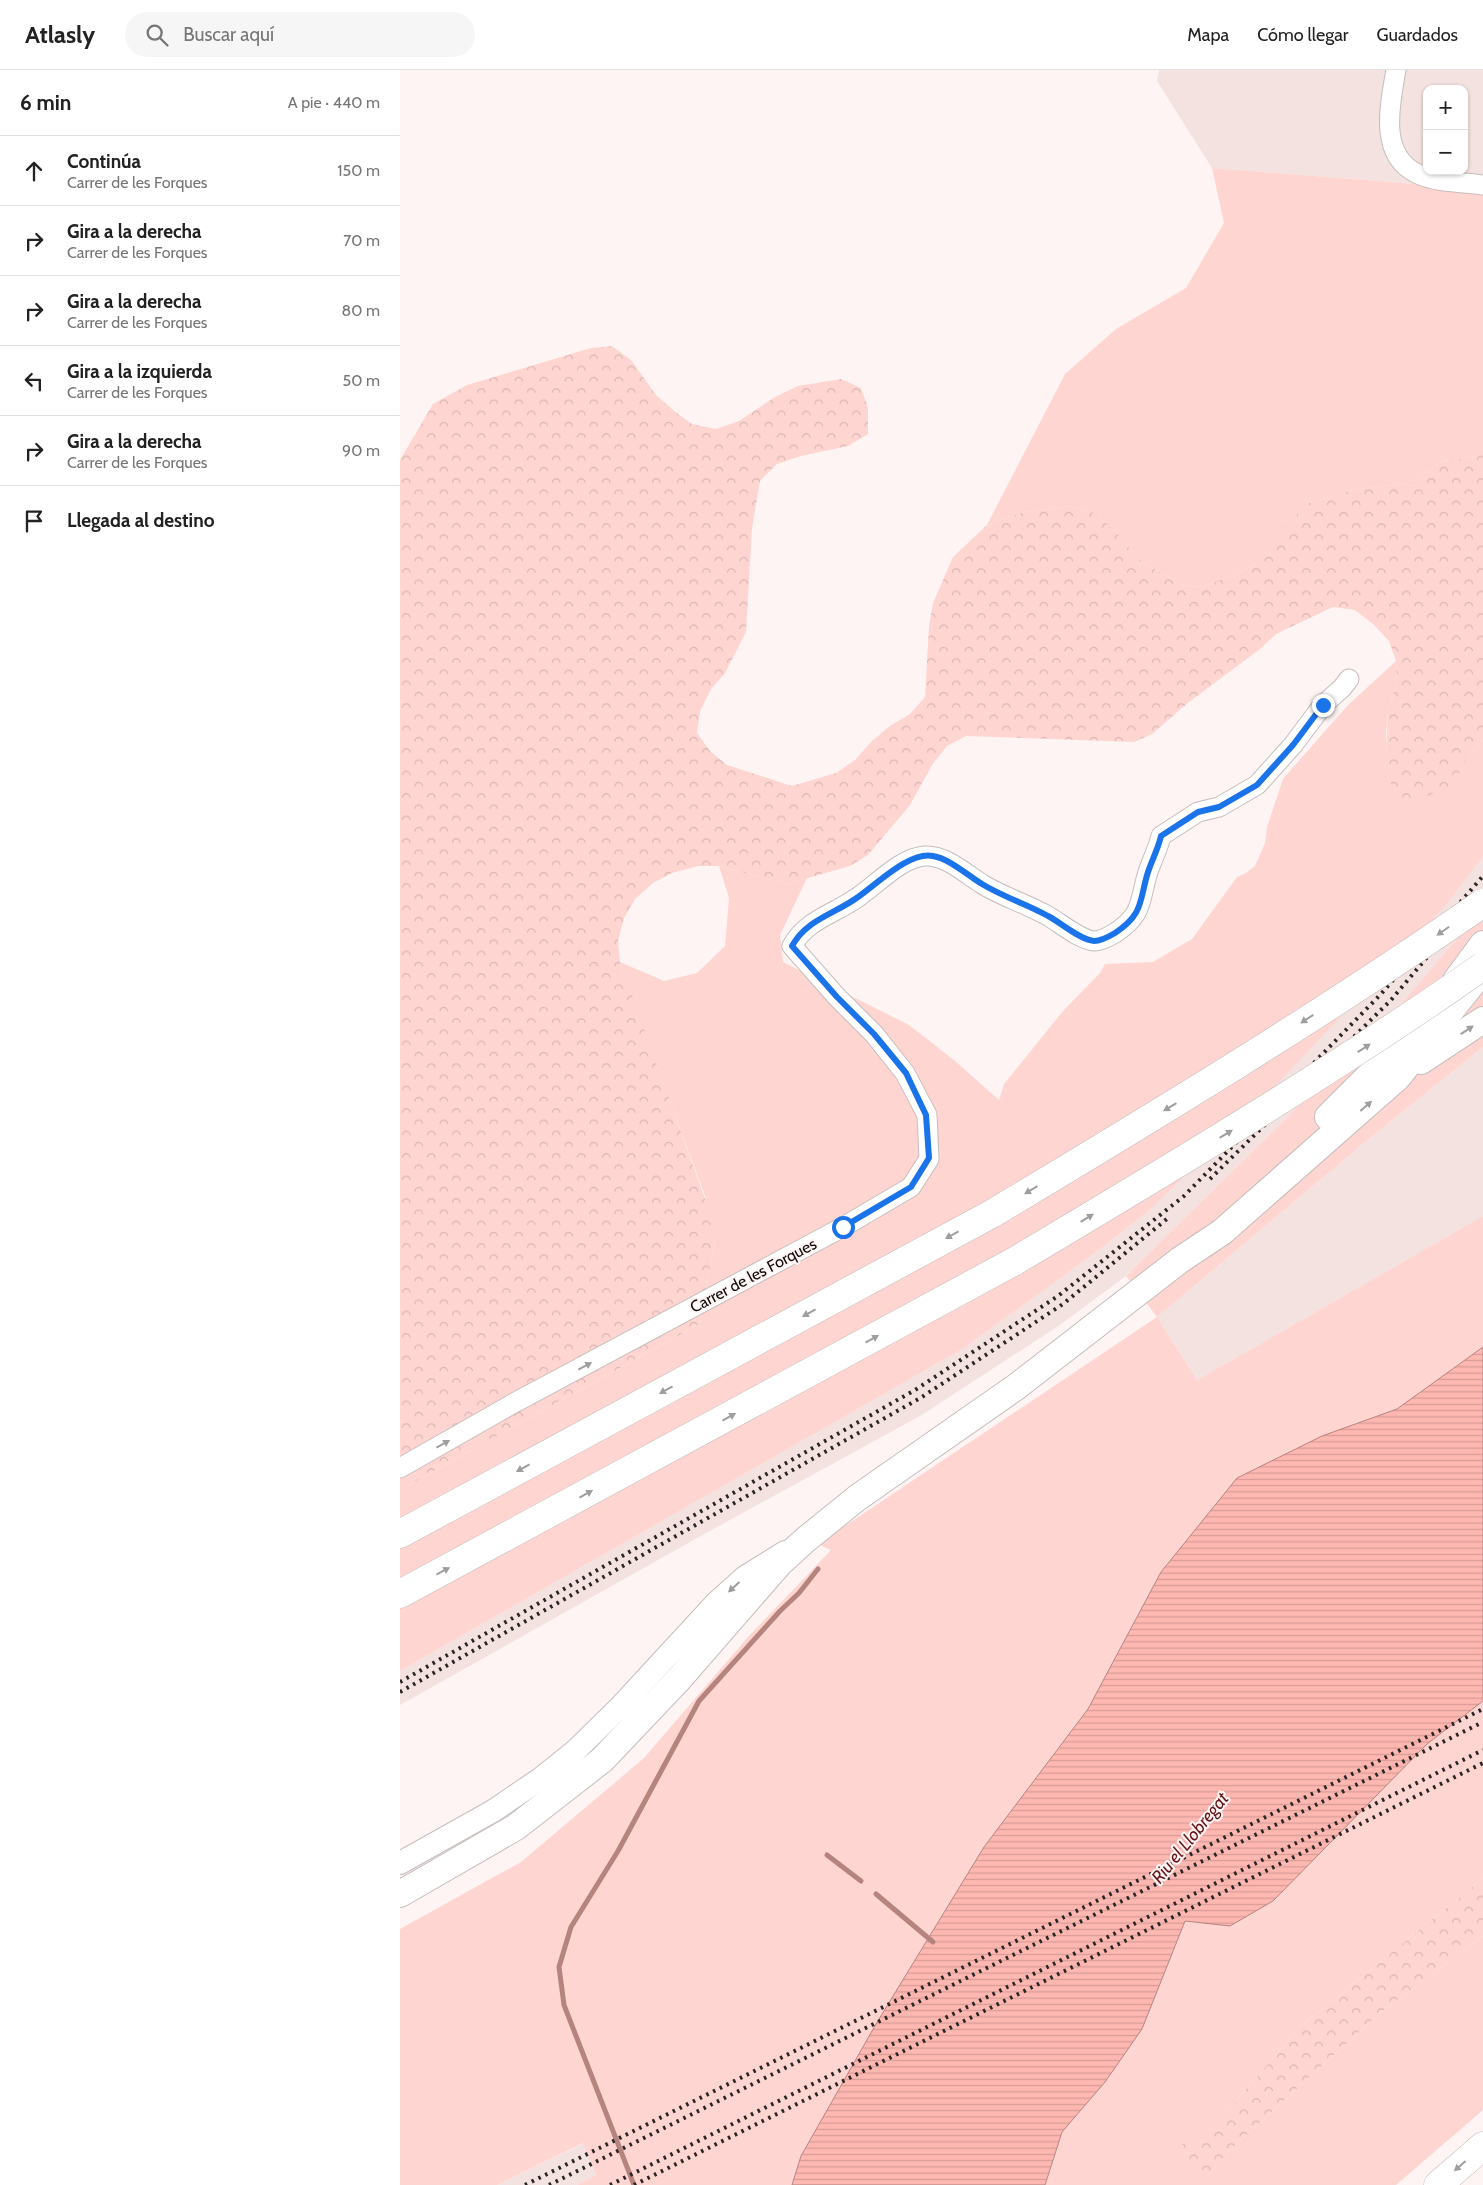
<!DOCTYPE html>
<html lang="es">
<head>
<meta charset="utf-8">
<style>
	:root { --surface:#fff; --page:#f6f6f6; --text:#222; --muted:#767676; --line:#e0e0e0 }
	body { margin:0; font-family:Cabin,sans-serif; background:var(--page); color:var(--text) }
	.controls { position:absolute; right:15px; top:15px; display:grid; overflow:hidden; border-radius:10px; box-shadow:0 1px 4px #0004 }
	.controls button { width:45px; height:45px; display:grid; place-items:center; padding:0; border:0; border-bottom:1px solid var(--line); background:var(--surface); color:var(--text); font:25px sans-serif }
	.stop { position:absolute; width:15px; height:15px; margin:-11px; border:4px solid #1a73e8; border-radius:50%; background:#fff }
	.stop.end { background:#1a73e8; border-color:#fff; box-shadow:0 1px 5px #0008 }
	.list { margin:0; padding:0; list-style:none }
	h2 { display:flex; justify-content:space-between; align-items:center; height:65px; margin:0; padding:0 20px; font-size:21px }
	h2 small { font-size:16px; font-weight:400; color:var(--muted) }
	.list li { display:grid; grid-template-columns:32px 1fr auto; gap:15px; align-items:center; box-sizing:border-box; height:70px; padding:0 20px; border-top:1px solid var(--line) }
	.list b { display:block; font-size:19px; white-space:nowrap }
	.list p { margin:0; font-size:16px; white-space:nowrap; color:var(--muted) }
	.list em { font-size:16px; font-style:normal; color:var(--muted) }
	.icon { flex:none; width:28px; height:28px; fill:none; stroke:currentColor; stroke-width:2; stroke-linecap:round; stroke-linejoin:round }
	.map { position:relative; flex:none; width:1083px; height:2115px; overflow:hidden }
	header { display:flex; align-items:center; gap:30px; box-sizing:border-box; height:70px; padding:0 25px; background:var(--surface); border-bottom:1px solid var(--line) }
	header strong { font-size:24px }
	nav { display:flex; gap:28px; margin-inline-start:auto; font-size:18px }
	.search { width:350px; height:45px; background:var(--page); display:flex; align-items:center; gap:12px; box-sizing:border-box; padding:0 18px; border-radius:28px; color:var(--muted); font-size:19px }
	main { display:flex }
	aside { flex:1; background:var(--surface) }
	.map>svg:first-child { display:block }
	.built { fill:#f3e2e0; fill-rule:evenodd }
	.green { fill:#ffd5d1 }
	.forest { fill:url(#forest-crowns) }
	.water { fill:url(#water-rules); stroke:#b6847f }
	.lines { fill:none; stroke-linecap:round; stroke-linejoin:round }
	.stream { stroke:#b6847f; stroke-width:5 }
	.minor-casing { stroke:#c6bdbc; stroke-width:21 }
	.tertiary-casing { stroke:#c6bdbc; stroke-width:24 }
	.secondary-casing { stroke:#c6bdbc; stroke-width:28 }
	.motorway-casing { stroke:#c6bdbc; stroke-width:29 }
	.minor { stroke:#fff; stroke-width:19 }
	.tertiary { stroke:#fff; stroke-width:22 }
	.secondary { stroke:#fff; stroke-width:26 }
	.motorway { stroke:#fff; stroke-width:28 }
	.rail { stroke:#292524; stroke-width:4; stroke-dasharray:2.5 5; stroke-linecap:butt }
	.motorway-bridge-casing { stroke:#c6bdbc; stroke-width:29; stroke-linecap:butt }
	.motorway-bridge { stroke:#fff; stroke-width:28 }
	.oneway { fill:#9f9e9d }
	.route { stroke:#1a73e8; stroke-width:6 }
	.labels { text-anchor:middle; stroke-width:4; stroke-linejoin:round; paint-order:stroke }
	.street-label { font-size:16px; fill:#0f0c0b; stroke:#fef4f3 }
	.water-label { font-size:18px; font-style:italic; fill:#671618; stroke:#fef4f3 }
</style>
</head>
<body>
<header>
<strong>Atlasly</strong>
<div class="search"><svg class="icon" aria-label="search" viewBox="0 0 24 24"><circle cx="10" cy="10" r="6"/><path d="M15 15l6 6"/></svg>Buscar aquí</div>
<nav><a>Mapa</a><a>Cómo llegar</a><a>Guardados</a></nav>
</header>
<main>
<aside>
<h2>6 min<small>A pie · 440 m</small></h2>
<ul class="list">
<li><svg class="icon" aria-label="ahead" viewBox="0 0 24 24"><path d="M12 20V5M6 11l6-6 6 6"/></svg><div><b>Continúa</b><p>Carrer de les Forques</p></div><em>150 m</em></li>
<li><svg class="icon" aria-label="right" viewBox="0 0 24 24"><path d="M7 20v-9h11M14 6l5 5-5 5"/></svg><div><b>Gira a la derecha</b><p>Carrer de les Forques</p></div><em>70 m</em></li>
<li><svg class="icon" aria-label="right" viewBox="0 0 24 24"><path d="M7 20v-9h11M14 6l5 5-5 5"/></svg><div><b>Gira a la derecha</b><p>Carrer de les Forques</p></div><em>80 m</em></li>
<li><svg class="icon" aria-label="left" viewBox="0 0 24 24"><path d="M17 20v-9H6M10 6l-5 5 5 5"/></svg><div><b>Gira a la izquierda</b><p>Carrer de les Forques</p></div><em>50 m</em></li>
<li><svg class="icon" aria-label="right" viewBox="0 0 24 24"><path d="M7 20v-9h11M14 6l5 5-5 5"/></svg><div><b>Gira a la derecha</b><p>Carrer de les Forques</p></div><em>90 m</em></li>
<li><svg class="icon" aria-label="arrive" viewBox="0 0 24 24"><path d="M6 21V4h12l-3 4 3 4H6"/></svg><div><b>Llegada al destino</b></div></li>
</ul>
</aside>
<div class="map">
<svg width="1083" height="2115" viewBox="0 0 1083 2115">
	<defs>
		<pattern id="forest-crowns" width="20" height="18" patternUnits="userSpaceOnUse" patternTransform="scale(1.25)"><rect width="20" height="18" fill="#ffd5d1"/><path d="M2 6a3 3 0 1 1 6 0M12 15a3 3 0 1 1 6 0" fill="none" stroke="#d9b6b2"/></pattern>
		<pattern id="water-rules" width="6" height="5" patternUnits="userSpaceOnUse" patternTransform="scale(1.25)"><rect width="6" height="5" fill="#feb7b1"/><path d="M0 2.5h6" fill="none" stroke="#d89c97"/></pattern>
	</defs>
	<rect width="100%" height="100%" fill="#fef4f3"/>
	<!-- built -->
	<g class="built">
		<path d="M759,0h324v121l-42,-5 -229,-18 -55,-87zM1027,19h37v82h-37z"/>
		<polygon points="1083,786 1083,838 996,940 726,1206 657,1257 520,1346 297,1468 0,1635 0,1601 564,1278 703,1177 752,1138 1048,833"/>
		<polygon points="1083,977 1083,1146 797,1310 757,1247 971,1067"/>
		<polygon points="184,2073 196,2105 177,2115 97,2115"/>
	</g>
	<!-- green -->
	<g class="green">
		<polygon points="812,98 1041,116 1083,121 1083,385 1043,391 1008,413 956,419 909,433 857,494 803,517 782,515 741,491 715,461 694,443 669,436 624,442 587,455 665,304 716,259 786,218 824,153"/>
		<polygon points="996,591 997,614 988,641 986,663 988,710 1060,702 1070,684 1083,670 1083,786 1048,833 877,1014 752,1138 703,1177 564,1278 0,1601 0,1420 299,1254 315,1173 305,1126 242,956 220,892 264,911 297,903 325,876 329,828 319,796 387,814 407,808 380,865 383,892 509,955 555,991 599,1030 604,1014 663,941 700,903 705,894 753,892 792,869 837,807 846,803 855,796 865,773 867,757 883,709 947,636"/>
		<polygon points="1083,838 1083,977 971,1067 757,1247 797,1310 1083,1146 1083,1277 997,1339 922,1366 761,1502 688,1639 584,1777 476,1954 401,2086 392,2115 177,2115 196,2105 183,2073 97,2115 0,2115 0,1859 121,1792 244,1688 348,1567 431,1480 418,1474 757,1247 726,1206 996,940"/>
		<polygon points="1083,1631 1083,1808 901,1956 814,2056 782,2075 809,2104 830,2080 979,1944 1083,1866 1083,2040 996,2115 645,2115 662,2062 705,2012 742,1959 785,1851 830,1856 1027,1674"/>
	</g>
	<!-- forest -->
	<g class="forest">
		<polygon points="212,276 231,290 256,325 274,341 292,354 316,359 339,351 375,327 398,316 441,309 461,318 468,338 468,364 448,376 401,386 377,394 360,411 352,458 346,562 325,603 311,619 300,641 297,663 310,681 327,695 392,716 436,703 455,690 471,672 490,656 510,644 525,627 529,556 533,533 553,487 587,455 624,442 669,436 694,443 715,461 741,491 782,515 803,517 857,494 889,452 909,433 956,419 1008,413 1043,391 1083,385 1083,670 1070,684 1060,702 1047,719 1027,726 1004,729 988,710 986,687 988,641 997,614 996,591 989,571 973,554 955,540 933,537 876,564 860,579 789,632 752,664 734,672 566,666 547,676 532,695 510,735 468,785 450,796 387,814 319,796 298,796 272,803 253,813 235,829 224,848 218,871 220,892 312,1148 315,1173 299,1254 0,1420 0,390 33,334 67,315 191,278"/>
		<polygon points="1083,1808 1083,1866 979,1944 830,2080 809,2104 790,2095 781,2075 814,2056 901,1956"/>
	</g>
	<!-- water -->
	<polygon class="water" points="1083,1277 1083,1631 1027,1674 873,1831 830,1856 785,1851 742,1959 705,2012 662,2062 645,2115 392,2115 401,2086 476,1954 584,1777 688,1639 761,1502 837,1408 922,1366 997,1339"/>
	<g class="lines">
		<!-- stream -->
		<g class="stream">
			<polyline points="427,1785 461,1811"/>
			<polyline points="476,1824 533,1872"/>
			<polyline points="234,2115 164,1935 159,1897 171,1857 218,1781 299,1631 380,1541 399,1523 418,1499"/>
		</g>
		<!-- minor casing -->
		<g class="minor-casing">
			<g id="minor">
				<path d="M996,0c-6,34 -18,86 22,104 19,9 45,8 65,11"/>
				<path d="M0,1398l114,-65 329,-176 68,-40 18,-28 -2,-44 -22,-42 -31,-39 -37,-37 -45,-51c15,-27 43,-32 66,-49 19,-13 44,-40 67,-41 21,-1 41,18 57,28 21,13 45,20 66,32 11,6 32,24 46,25 6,0 16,-5 21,-8 29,-19 24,-32 33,-61 4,-12 10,-23 13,-36l37,-24 21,-5 38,-22 36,-40 30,-40 19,-17 7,-9"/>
			</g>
		</g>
		<!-- tertiary casing -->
		<g class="tertiary-casing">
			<polyline id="tertiary" points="0,1793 93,1741 140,1709 175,1681 221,1636 317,1532 345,1507 385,1482"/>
		</g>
		<!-- secondary casing -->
		<g class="secondary-casing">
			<g id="secondary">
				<polyline points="1055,912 1083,874"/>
				<polyline points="1021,991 1083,950"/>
				<polyline points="928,1047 994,981 1030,942"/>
				<polyline points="0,1824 116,1757 202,1690 279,1609 379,1494 404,1471 457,1428 616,1317 780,1190 822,1162 998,1007 1083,900"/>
			</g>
		</g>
		<!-- motorway casing -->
		<g class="motorway-casing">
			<g id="motorway">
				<polyline points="0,1464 595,1142"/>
				<polyline points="0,1524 615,1191"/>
				<polyline points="1038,2115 1083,2076"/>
			</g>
		</g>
		<!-- minor -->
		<use href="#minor" class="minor"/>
		<!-- tertiary -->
		<use href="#tertiary" class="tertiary"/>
		<!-- secondary -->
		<use href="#secondary" class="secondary"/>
		<!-- motorway -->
		<use href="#motorway" class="motorway"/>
		<!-- rail -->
		<g class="rail">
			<polyline points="810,1109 991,930 1083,821"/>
			<polyline points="0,1612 515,1320 658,1226 784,1126 981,924 1083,806"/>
			<polyline points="0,1622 522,1327 663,1234 768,1148"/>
			<polyline points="125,2115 1083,1639"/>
			<polyline points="149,2115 1083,1652"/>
			<polyline points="210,2115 1083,1680"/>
			<polyline points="234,2115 1083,1693"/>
		</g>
		<!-- motorway-bridge casing -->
		<g class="motorway-bridge-casing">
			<g id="motorway-bridge">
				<path d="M595,1142c165,-99 330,-199 488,-309"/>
				<path d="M615,1191c159,-95 317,-189 468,-295"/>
			</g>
		</g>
		<!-- motorway-bridge -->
		<use href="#motorway-bridge" class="motorway-bridge"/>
	</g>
	<!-- one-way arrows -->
	<defs><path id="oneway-solid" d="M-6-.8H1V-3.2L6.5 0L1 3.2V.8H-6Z" transform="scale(1.25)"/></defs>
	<g class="oneway">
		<use href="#oneway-solid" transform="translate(1043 861) rotate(145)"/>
		<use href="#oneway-solid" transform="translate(907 949) rotate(147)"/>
		<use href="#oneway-solid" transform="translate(1067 960) rotate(-33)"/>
		<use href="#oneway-solid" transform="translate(964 978) rotate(-33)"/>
		<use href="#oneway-solid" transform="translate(966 1036) rotate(-41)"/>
		<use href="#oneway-solid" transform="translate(770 1037) rotate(149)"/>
		<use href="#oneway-solid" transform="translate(826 1064) rotate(-31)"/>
		<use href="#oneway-solid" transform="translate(631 1120) rotate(149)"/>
		<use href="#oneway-solid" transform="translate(687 1148) rotate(-31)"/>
		<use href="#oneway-solid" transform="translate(552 1165) rotate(151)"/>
		<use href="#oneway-solid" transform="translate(409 1243) rotate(151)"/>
		<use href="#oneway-solid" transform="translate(472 1269) rotate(-29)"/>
		<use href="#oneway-solid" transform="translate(185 1296) rotate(-28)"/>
		<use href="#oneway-solid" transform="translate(266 1320) rotate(151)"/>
		<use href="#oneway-solid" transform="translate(329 1347) rotate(-29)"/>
		<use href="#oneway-solid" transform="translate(43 1374) rotate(-29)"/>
		<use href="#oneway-solid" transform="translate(123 1398) rotate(151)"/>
		<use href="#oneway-solid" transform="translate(186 1424) rotate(-29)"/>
		<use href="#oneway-solid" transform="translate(43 1501) rotate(-28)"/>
		<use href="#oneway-solid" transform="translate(334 1517) rotate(138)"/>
		<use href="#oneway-solid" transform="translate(1060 2096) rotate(139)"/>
	</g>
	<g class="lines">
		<!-- route -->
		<path class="route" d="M443,1157l68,-40 18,-29 -3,-43 -20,-42 -32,-39 -37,-37 -45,-51c15,-27 43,-32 66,-49 18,-12 51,-46 75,-41 17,3 34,19 49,28 21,13 45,20 66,32 12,6 32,24 46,25 6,0 16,-5 21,-8 29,-19 24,-32 33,-61 4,-12 10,-23 13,-36l37,-24 21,-5 38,-22 36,-40 30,-40"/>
	</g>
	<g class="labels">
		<!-- street labels -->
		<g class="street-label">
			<text transform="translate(353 1205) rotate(-28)" y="6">Carrer de les Forques</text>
		</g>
		<!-- water labels -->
		<g class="water-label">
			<text transform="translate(790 1768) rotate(-51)" y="6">Riu el Llobregat</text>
		</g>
	</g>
</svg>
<div class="controls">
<button>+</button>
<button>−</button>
</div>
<div class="stop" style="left:443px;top:1157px"></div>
<div class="stop end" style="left:923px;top:635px"></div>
</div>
</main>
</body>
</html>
